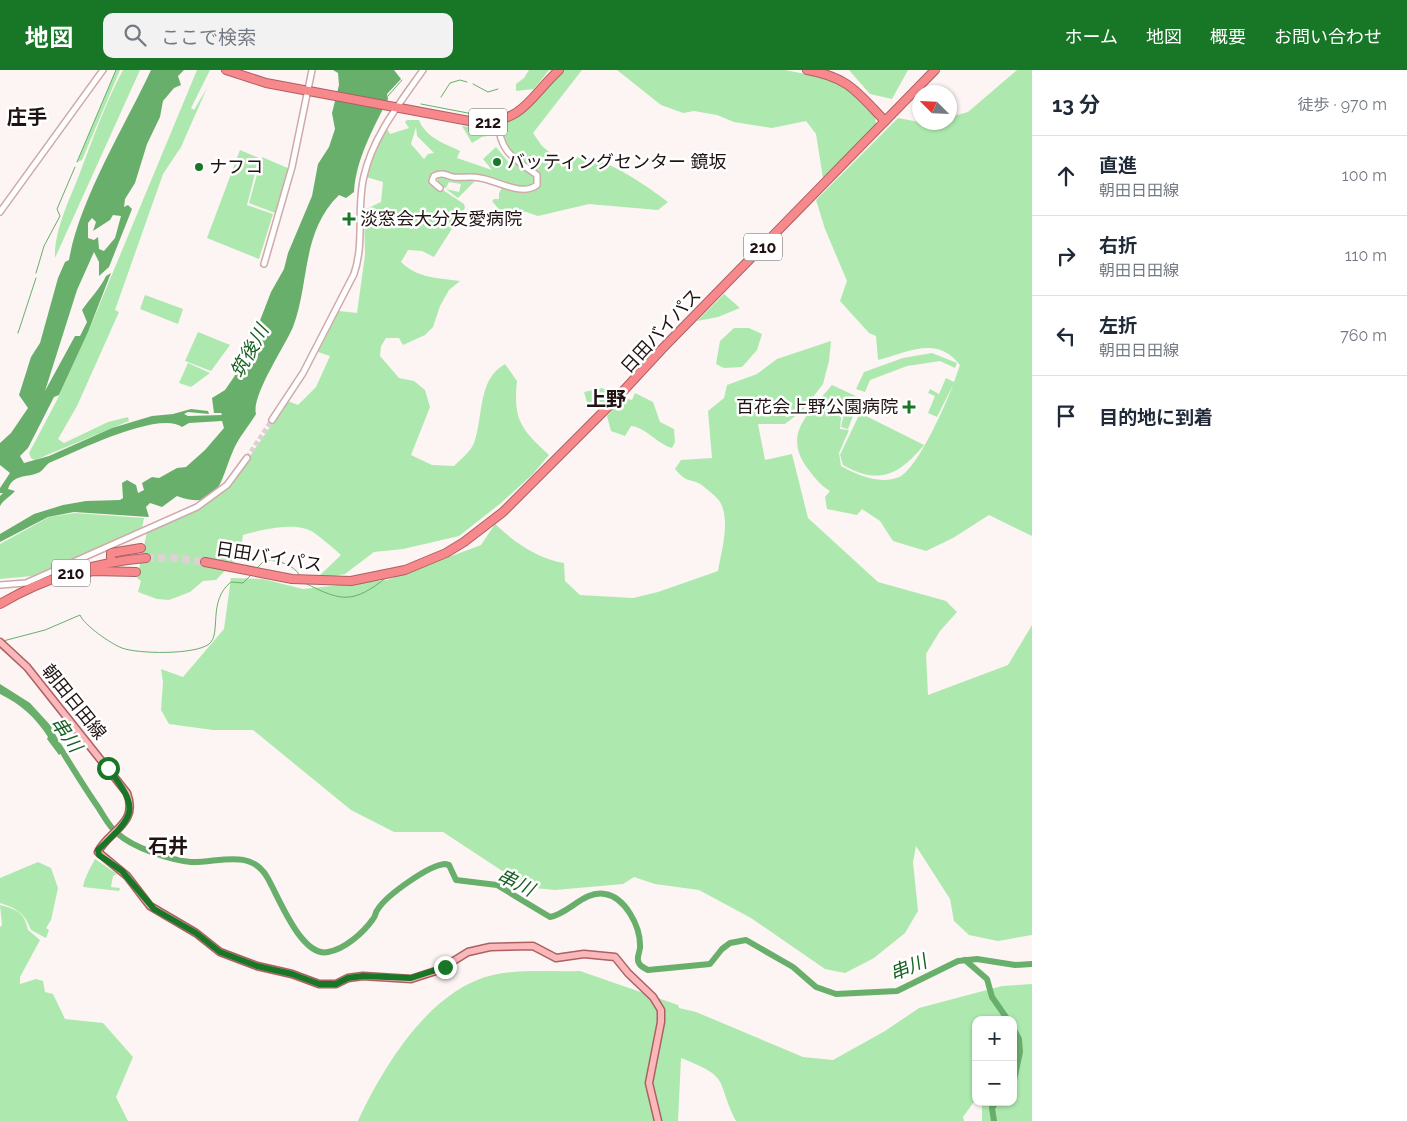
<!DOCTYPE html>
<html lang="ja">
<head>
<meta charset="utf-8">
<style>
	:root { --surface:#fff; --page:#f2f2f3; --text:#1f2937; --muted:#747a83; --line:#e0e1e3; --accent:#187727 }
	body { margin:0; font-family:Raleway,"Noto Sans JP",sans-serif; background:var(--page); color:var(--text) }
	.controls { position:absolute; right:15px; bottom:15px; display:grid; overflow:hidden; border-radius:10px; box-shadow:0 1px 4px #0004 }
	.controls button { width:45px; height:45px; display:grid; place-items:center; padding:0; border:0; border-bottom:1px solid var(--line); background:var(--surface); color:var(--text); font:25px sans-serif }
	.compass { position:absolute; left:912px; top:15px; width:45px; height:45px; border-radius:50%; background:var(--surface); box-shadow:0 1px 4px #0004; rotate:294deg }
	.stop { position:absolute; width:15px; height:15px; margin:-11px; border:4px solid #187727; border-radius:50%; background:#fff }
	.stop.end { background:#187727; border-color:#fff; box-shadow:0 1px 5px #0008 }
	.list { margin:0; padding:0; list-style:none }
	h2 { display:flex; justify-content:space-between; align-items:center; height:65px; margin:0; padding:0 20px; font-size:21px }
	h2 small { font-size:16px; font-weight:400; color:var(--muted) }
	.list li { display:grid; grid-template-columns:32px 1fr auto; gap:15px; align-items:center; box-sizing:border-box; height:80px; padding:0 20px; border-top:1px solid var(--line) }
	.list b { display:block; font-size:19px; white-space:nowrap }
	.list p { margin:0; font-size:16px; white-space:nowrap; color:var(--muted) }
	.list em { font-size:16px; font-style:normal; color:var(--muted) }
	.icon { flex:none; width:28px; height:28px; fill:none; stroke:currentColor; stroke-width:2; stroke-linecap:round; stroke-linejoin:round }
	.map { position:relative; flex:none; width:1032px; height:1051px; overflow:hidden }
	header { display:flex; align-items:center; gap:30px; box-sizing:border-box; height:70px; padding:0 25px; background:var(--accent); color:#fff }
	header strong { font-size:24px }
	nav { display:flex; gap:28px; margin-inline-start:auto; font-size:18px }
	.search { width:350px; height:45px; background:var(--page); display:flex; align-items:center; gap:12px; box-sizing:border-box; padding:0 18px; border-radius:10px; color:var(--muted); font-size:19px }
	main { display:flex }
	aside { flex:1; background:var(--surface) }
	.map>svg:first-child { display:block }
	.green { fill:#ade9ae; fill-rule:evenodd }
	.water { fill:#69af6c; fill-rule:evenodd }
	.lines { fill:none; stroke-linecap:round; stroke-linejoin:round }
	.stream { stroke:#69af6c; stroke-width:1 }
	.river { stroke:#69af6c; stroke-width:6 }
	.minor-tunnel { stroke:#dcd2d2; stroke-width:5; stroke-dasharray:5 2.5; stroke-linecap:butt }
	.highway-tunnel { stroke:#dcd2d2; stroke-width:8; stroke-dasharray:8 4; stroke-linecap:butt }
	.minor-casing { stroke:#d0a9a9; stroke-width:8 }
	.major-casing { stroke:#ac6062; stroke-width:9 }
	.highway-casing { stroke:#ac6062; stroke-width:10 }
	.minor { stroke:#fff; stroke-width:5 }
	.major { stroke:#fab8bb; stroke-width:6 }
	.highway { stroke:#f7898d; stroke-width:8 }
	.route { stroke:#187727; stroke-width:6 }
	.poi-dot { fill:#187727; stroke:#fff; stroke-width:2 }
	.labels { text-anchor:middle; stroke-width:5; stroke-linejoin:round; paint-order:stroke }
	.shield { fill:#fff; stroke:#645a5a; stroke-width:1 }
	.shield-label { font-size:16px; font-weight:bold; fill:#211313 }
	.poi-label { font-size:18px; fill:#211313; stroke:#fff; text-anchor:start }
	.street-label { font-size:18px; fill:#211313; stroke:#fff }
	.water-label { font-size:19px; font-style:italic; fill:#196223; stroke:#fff }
	.quarter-label { font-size:20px; font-weight:bold; fill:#211313; stroke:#fff }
</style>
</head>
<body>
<header>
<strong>地図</strong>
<div class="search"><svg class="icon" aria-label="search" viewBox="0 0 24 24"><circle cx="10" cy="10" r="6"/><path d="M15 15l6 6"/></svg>ここで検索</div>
<nav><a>ホーム</a><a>地図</a><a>概要</a><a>お問い合わせ</a></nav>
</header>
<main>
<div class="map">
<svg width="1032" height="1051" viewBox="0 0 1032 1051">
	<rect width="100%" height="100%" fill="#fdf4f4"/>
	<!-- green -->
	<g class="green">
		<polygon points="116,0 120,0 82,90 77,92"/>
		<path d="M123,0h17l-85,188c-1,-29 16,-61 26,-88 13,-34 25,-68 42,-100z"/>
		<polygon points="197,0 210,0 191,38 194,40 207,18 181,77 163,104 115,240 119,242 77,336 58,369 64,373 108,352 128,347 129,351 35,390 31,388 29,383 57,330 91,255"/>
		<polygon points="529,0 549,0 534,19 516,21 516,14 524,8"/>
		<path d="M562,0h20l-49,63 9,13 22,18c3,-2 7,-5 10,-6 26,-6 74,29 94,44l-10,8 -69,-6 -51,12 -12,-4h-11l-4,4 -9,-3 -10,-12 2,-2h5v-6l5,-9 -64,-12 -7,6 7,10 24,16 1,4 -31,49 -12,-6 -14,-1 -7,12c16,16 37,16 59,19l-11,9 -9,16 -7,21 -8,8 -22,10 -4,-7h-13l-5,8 -1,10 19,22 15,3 11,9 5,17 -19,48 21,10 22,1c6,-6 17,-15 20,-23 10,-28 3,-63 31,-79l12,17c-4,39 4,48 32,74l-16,19 -32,29 -42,33 -56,13 -29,3 -29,22 -29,5 25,-24c-9,-8 -18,-16 -28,-23 -18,-11 -52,-2 -70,3l-3,20 -24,25 -13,1 -13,11 -21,8 -12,-1 -19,-7 3,-11 -4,-3 10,-46 54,-24 27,-20 60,-87 10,4 18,-18 14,-31 -12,-4 21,-41 18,2 8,-58 -1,-45 17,-8 2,-20 -17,-5 12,-32 9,-16 3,5 19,-6 -4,-6 2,-2h12c7,18 25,23 41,31l-3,7 35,12 -9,-11 13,-12 14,17 2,-9 -12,-28 26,-17zM416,57l1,9 17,17 -6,1 -4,5 -13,-15z"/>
		<polygon points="617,0 785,0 826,8 849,20 875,45 876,54 823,108 816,64 806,51 772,58 734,52 717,45 694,41 683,43 661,35"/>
		<polygon points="849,0 908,0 892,29 870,24"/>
		<path d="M1017,0h15v466l-43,-21 -36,23 -27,13 -33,-10 -13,-20 -18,-12 -5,6 -30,-6 -2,-12 5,-6c-10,-6 -15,-13 -22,-22 -27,-35 2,-57 24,-84l28,13 -12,31 -7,-2 2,-9 9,-18 -11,18 -1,11 9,1 -10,23 2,13c16,9 39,19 58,11 18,-7 47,-73 54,-92l-16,32 -9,-4 7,-17 -7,-3 2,-4 9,5 7,-16 8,4 6,-17c-23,-30 -51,-13 -82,-5l-2,-24 -7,-3 -29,-32 7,-20 -22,-52 -9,-29 82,-82 21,4h30l1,-5 18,-5z"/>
		<polygon points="462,56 492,60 493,65 482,67 472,73"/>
		<polygon points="240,80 259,88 247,135 273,144 259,189 207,168"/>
		<polygon points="262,87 290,99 278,144 249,133"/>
		<polygon points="438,107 475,111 458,128 446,119 459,122 461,114 449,112 446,118 437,115"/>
		<polygon points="724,224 740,238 718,247 697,251"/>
		<polygon points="145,225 183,239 178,254 140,239"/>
		<polygon points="734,258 749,258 762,264 757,280 742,297 724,298 716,294 720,271"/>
		<polygon points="198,262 230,275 211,301 185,291"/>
		<path d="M831,271l-2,20 -6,23 -20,26 -18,14h-27l7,36 27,-6 16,64 70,64 68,19 11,11 -17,19 -14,23 2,41 80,-30 24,-40v310l-34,6 -29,-6 -15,-14 -4,-22 -34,-53 -3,16 5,49 -13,22 -31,25 -29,15 -20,-4 -74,-51 -52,-28 -44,-6 -21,-7 -11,7 -68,6 -20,-2 -16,-6 -76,-50h-49l-43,-22 -98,-80h-40l-44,-6 -8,-14 2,-28 -2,-13 22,8 41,-48 7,-51 32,1 40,10 84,-9 94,-35 14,-21c19,18 43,35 69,39l1,18 15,14 53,3 25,-6 60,-21c3,-19 13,-50 2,-69 -3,-5 -11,-11 -17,-16 -12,-9 -15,-1 -28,-17l6,-9 31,-2 -4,-47 16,-13 3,-13 30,-11 20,-15z"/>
		<polygon points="932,283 957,293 955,298 940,291 907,296 870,310 865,322 856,319 864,302 903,288"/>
		<polygon points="188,293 210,303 191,317 179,313"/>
		<polygon points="602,318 608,321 610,327 599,338 586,340 584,336 587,332 584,322"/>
		<path d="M635,323l18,9 7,20 14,7 1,13 -3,6c-16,-5 -27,-21 -41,-22l-6,10 -14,-5 -4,-15 17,-18 8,2z"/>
		<path d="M860,343l64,32c-24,29 -45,41 -81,20l-3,-10z"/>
		<polygon points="75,443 144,448 142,458 32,506 0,509 0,474 49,447"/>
		<path d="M95,789l22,15 -4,2 -2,11 9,1 -1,3 -36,-4c2,-11 7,-18 12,-28z"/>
		<path d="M38,792l13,6 7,20 -7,32 -5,8 3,2 -3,8 -15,-8c-6,-17 -15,-22 -31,-27v-25z"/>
		<path d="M0,835c18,5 24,7 28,25l12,10 -20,37v7l16,-5 7,2 2,11 8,2 12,25 38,4 30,34 -17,40 12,24h-128v-194l2,-2z"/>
		<path d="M580,901l98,34 1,3 17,4 107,45 30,3 52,-29 34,-23 83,-22 30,-2v137h-50v-19h31v-82h-37v79l-13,18 1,4h-228c-21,-42 -4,-43 -55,-63l-3,63h-320c25,-54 72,-132 135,-146 27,-6 59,-3 87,-4z"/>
	</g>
	<!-- water -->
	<g class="water">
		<path d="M151,0h33l-6,6 3,9 -7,3 -11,13 -3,16 -13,27 -12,39 -10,16 -1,8 4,-2 4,4 -23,58 -10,9v-14l-5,-10 -17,38 -32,101 30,-55h5l7,-14 -5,-12c8,-12 18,-21 24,-34l5,-3 -23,59 -29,63 -5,2 -26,51 -8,8 4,7 25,-7 63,-28 40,-12 21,-2 18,-5 17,2 1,3 -21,-2 -4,2 4,2 34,-1 -1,-2h-7l-2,-15 13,-8 9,-13 15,-28 22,-57 13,-23 4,-16 24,-57 6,-32 11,-17 6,-18 -3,-16 7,-28 -1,-12 -5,-3h61l7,9 -14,15 1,5c-15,30 -32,60 -34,93l-8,6 -7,-3c-38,37 -29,87 -46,132 -8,19 -42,69 -37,87 -7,12 -18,24 -23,37 -13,30 -14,61 -56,45l-15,11 -12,-4 -4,4 3,10 -75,-5 -26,5 -48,25v-8l34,-20 29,-9 23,-4 34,-1 3,-2 -1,-15 5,-3 9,5 2,8 6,-3 -2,-7 10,-6 7,1 18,-10 9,-1 19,-17 19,-22 -2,-7 -33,2 -7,4c-23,-17 -107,25 -133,36 -3,2 -6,7 -9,9 -11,6 -27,1 -32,17l7,2c-5,6 -12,9 -15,15v-10l3,-3h-3v-5l10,-15 -10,-8v-22l11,-10 17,-25 -9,-13 12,-38 9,-14 18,-65 7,-16 4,-2c10,-60 56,-134 82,-190zM113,145l8,1 -6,22 -11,13 -5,-2 -1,-12 -4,3 -6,-2v-15l4,-5 4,4 -3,9 17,-11z"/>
		<path d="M0,614l30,19 21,23 13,25 -5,4 -12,-16 1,-2c-13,-20 -26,-32 -48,-43z"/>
	</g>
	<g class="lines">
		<!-- stream -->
		<g class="stream">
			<polyline points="473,14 488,22 498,19"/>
			<polyline points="388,26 402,10"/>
			<polyline points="441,27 450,13 460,10 467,12"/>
			<polyline points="421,34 473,44 491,43"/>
			<polyline points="77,92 116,0"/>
			<polyline points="36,203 44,176 60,146 57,139 75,97"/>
			<polyline points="18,263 36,208"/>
			<path d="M256,499l9,-9c12,0 29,4 35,16"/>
			<path d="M305,513c37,19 48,21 82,-6"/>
			<path d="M3,571l42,-11 35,-15c4,10 31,29 42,33 16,6 73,7 87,-4 13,-10 -2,-43 22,-62l12,1 9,-9"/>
		</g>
		<!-- river -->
		<g class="river">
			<path d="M59,676c13,21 25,41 39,61 6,9 11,20 20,27 16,14 52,26 73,28 27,1 59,-14 76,15 11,18 34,81 61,75 17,-3 35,-19 45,-33 3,-3 2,-7 5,-10 9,-14 51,-44 67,-45l4,1 7,15 41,5 53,32c19,-3 34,-27 55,-23 20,3 35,32 35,51 1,5 -3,10 -2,15 0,5 6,8 10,10l62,-6 12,-15 8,-6 16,-3 47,27 23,20 20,7 61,-3 61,-30 19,-2 38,6 17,-1"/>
			<polyline points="965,890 987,909 992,927 1008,950"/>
			<polyline points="1013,958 1019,969 1020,982 1013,1015"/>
			<polyline points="994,1051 992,1038 996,1032"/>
		</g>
		<!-- minor-tunnel -->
		<polyline class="minor-tunnel" points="247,388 272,350"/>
		<!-- highway-tunnel -->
		<polyline class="highway-tunnel" points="146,488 177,488 205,492"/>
		<!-- minor casing -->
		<g class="minor-casing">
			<g id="minor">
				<path d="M440,118l-8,-7 2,-5c8,-4 12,-1 19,1 9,1 18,-1 27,1 16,2 42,19 57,7v-10c-22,-16 -37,-22 -39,-53"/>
				<polyline points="0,142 103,0"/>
				<polyline points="264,194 292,97 312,0"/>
				<path d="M272,350l31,-47 51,-99c11,-32 2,-65 10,-98 9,-40 36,-73 59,-106"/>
				<polyline points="0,515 26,513 197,437 227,415 247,388"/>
			</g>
		</g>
		<!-- major casing -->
		<g class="major-casing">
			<path id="major" d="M0,572l27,25 100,126c12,31 -18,37 -29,59l29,24 23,30 46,27 24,19 37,14 35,8 27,10h17l12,-6 15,-2 48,3 28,-9 29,-18 22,-5 43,-1 23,12 28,-4 31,3 13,16 25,24 8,13v12l-12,61 9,38"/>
		</g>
		<!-- highway casing -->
		<g class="highway-casing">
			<g id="highway">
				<path d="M226,0l40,13 214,40c45,-3 49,-25 79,-53"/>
				<path d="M807,0c41,7 50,22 78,51"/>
				<polyline points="111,492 111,483 141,478"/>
				<polyline points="205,492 292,509 351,511 405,500 446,483 464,472 503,442 613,332 662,279 935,0"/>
				<polyline points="72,502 75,506 93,501 136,502"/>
				<path d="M0,534c44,-26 96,-42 146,-46"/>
			</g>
		</g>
		<!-- minor -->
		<use href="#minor" class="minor"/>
		<!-- major -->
		<use href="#major" class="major"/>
		<!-- highway -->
		<use href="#highway" class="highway"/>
	</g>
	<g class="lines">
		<!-- route -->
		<path class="route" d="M108,698c32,42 28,46 -10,82l1,5 23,16 32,38 42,24 24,19 37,14 35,8 27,10h17l12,-6 15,-2 48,2 34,-11"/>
	</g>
	<!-- markers -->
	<g class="poi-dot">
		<circle cx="497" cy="92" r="5"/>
		<circle cx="199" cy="97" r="5"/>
		<path d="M346.5 141.5h5v5h5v5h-5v5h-5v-5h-5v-5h5z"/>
		<path d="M906.5 329.5h5v5h5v5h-5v5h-5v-5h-5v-5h5z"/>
	</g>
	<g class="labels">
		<!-- shield labels -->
		<g class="shield">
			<rect x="469" y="38.5" width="38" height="27" rx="4"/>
			<rect x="744" y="163.5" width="38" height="27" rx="4"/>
			<rect x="52" y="489.5" width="38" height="27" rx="4"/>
		</g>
		<g class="shield-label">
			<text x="488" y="58">212</text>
			<text x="763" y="183">210</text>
			<text x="71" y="509">210</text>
		</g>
		<!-- poi labels -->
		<g class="poi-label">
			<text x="507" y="98">バッティングセンター 鏡坂</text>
			<text x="209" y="103">ナフコ</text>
			<text x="360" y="155">淡窓会大分友愛病院</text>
			<text x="898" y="343" text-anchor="end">百花会上野公園病院</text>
		</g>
		<!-- street labels -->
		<g class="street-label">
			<text transform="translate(661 261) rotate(-47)" y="6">日田バイパス</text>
			<text transform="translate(269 487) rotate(9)" y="6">日田バイパス</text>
			<text transform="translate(74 632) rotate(51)" y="6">朝田日田線</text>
		</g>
		<!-- water labels -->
		<g class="water-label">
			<text transform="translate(249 281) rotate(-61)" y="7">筑後川</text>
			<text transform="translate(67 664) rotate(55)" y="7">串川</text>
			<text transform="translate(516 812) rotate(26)" y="7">串川</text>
			<text transform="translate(908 897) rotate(-22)" y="7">串川</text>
		</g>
		<!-- quarter labels -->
		<g class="quarter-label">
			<text x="27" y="54">庄手</text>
			<text x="606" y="336">上野</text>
			<text x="168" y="783">石井</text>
		</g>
	</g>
</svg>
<div class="controls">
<button>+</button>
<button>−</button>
</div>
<svg class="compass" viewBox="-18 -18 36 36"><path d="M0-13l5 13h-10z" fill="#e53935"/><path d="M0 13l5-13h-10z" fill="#747a83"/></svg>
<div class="stop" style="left:108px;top:698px"></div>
<div class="stop end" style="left:445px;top:897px"></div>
</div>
<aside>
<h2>13 分<small>徒歩 · 970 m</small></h2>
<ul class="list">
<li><svg class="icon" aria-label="ahead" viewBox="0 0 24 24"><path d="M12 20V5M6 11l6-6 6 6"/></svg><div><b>直進</b><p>朝田日田線</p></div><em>100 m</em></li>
<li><svg class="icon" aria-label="right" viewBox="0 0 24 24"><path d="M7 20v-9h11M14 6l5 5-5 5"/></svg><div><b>右折</b><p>朝田日田線</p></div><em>110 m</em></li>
<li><svg class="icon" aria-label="left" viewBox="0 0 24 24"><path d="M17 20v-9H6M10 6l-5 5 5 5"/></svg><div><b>左折</b><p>朝田日田線</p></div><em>760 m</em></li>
<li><svg class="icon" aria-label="arrive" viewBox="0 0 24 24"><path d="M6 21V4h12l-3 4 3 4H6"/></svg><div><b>目的地に到着</b></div></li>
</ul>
</aside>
</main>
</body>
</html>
